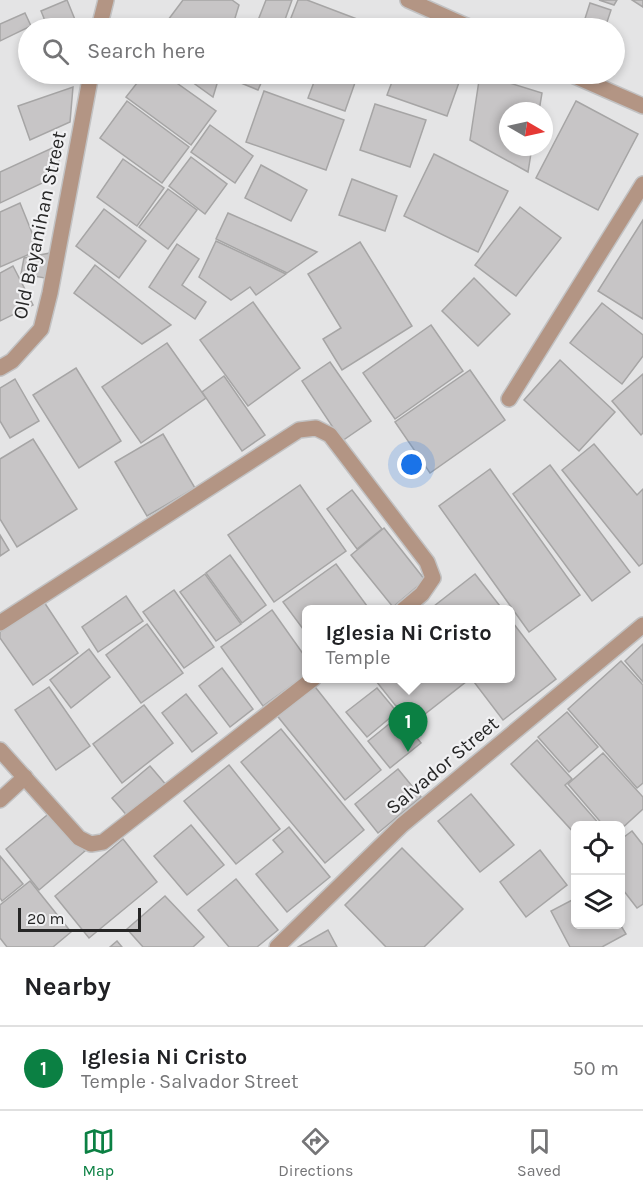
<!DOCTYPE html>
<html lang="en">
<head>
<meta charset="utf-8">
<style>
	:root { --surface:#fff; --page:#f2f2f2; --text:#202124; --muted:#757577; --line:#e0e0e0; --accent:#0b8043 }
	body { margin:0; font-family:Karla,sans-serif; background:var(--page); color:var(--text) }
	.controls { position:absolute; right:18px; bottom:18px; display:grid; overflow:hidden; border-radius:9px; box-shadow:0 3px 9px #0003 }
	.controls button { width:54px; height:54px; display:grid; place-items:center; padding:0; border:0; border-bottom:2px solid var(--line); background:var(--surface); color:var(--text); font:30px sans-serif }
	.compass { position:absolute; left:499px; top:102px; width:54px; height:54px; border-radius:50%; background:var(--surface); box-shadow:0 3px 9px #0003; rotate:99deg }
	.scale { position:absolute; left:18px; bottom:15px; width:123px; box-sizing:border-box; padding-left:6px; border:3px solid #262626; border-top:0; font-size:16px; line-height:21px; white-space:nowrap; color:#262626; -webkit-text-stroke:4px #f1f1f3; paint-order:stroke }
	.you { position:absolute; left:412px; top:465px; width:21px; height:21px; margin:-15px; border:4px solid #fff; border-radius:50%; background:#1a73e8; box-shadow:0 0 0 9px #1a73e833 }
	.badge { display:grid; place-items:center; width:39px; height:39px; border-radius:50%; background:var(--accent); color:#fff; font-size:20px; font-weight:700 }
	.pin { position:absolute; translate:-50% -50px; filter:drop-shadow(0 2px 3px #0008) }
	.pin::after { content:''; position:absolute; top:32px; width:21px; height:18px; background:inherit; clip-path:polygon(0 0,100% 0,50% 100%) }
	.popup { position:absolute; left:302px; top:605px; width:213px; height:78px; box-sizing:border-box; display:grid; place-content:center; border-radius:9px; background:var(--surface); filter:drop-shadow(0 2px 4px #0005); font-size:20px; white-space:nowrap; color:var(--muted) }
	.popup b { font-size:22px; color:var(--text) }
	.popup::after { content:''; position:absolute; left:50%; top:100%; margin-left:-12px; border:12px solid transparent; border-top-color:var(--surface) }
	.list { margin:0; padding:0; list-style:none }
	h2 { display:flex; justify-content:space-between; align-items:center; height:78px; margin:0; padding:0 24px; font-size:26px }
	h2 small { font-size:20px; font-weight:400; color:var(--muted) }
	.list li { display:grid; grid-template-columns:39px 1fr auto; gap:18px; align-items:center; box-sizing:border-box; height:84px; padding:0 24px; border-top:2px solid var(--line) }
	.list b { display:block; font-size:22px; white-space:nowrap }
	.list p { margin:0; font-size:20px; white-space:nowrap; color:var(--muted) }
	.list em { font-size:20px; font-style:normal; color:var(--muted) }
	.icon { flex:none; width:33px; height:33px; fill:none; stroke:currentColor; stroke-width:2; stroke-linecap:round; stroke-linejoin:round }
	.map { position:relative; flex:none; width:643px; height:947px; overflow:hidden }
	.search { position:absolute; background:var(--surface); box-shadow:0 3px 9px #0003; left:18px; right:18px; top:18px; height:66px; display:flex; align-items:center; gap:15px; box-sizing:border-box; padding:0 21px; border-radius:33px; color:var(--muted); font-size:22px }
	.sheet { height:162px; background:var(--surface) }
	nav { display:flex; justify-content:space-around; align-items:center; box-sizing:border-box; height:84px; border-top:2px solid var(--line); background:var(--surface); font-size:16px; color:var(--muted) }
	nav a { display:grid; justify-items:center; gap:3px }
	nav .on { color:var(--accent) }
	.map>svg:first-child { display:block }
	.building { fill:#c7c5c6; stroke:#a6a5a5; stroke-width:1.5 }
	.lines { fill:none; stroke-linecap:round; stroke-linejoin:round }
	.street-casing { stroke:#c2c2c3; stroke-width:18 }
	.street { stroke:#b39584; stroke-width:15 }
	.labels { text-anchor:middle; stroke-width:4.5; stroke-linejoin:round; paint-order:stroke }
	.street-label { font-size:20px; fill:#262626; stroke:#f1f1f3 }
</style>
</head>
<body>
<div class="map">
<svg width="643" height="947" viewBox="0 0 643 947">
	<rect width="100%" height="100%" fill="#e4e4e5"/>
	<!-- building -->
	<g class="building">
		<polygon points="67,0 78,27 48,28 41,11"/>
		<polygon points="183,0 232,0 239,5 232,28 162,28"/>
		<polygon points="266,0 292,0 282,28 255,28"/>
		<polygon points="298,0 307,0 378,27 287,28"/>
		<polygon points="599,0 617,0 614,5"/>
		<polygon points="632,0 643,0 643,7"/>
		<polygon points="590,3 611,10 605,28 582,28"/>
		<polygon points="25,13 31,26 0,41 0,24"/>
		<polygon points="144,74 164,74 216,111 191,145 126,97"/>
		<polygon points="181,74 220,74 213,97"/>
		<polygon points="238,74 265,74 258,90 236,81"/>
		<polygon points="317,74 348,74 357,77 345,111 308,98"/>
		<polygon points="395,74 462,74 447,116 387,95"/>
		<polygon points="480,74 542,93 539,111 508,111 508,147 532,147 528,172 470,140"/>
		<polygon points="73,87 70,122 30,140 18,106"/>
		<polygon points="264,91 344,120 326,170 246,142"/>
		<polygon points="127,101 189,147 162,183 100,138"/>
		<polygon points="576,101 638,134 598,210 536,178"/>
		<polygon points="375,104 426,120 410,167 360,150"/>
		<polygon points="210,125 253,156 235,183 191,152"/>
		<polygon points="63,143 55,177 0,203 0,172"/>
		<polygon points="434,154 508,191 478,252 404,216"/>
		<polygon points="191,157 227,184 205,214 169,186"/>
		<polygon points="123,159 164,188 137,226 97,197"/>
		<polygon points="261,165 307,190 291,221 245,198"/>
		<polygon points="352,179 397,196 385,231 339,215"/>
		<polygon points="168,189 197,210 168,249 139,227"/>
		<polygon points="20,203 39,250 0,267 0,212"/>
		<polygon points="520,207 561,238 516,296 475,265"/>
		<polygon points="104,209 146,241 119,278 76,246"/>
		<polygon points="228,213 317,252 287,273 216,239"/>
		<polygon points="643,220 643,319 598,291"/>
		<polygon points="216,241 286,274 256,295 250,287 231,300 199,277"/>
		<polygon points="360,242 412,326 342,370 323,339 341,328 308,274"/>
		<polygon points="177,244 199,259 182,285 206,302 195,319 149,287"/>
		<polygon points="50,253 45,278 21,274 24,258"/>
		<polygon points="95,265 171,325 142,344 74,293"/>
		<polygon points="13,266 33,305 0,321 0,273"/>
		<polygon points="474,278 510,314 478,346 442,311"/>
		<polygon points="253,302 300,368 248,406 200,340"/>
		<polygon points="602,303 643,335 643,356 622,384 570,343"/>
		<polygon points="431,325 463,371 395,419 363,373"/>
		<polygon points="167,343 206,398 141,443 102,387"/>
		<polygon points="560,360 615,412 579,451 524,400"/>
		<polygon points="330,362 371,421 342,441 302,381"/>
		<polygon points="76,368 121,441 79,468 33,395"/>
		<polygon points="470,370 505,420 430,473 395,422"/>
		<polygon points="643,374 643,433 641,435 612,401"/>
		<polygon points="224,376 265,435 242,451 202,392"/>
		<polygon points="15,379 39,421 10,438 0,421 0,388"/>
		<polygon points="163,434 195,488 147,516 115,462"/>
		<polygon points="33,439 77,509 17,547 0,519 0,459"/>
		<polygon points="594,444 637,495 643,489 643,563 639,566 562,470"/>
		<polygon points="550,465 630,572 592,601 513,494"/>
		<polygon points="490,469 580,595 529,632 439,506"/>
		<polygon points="300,485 346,551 274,602 228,535"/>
		<polygon points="352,490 382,529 357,549 327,509"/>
		<polygon points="384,528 425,580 393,607 351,555"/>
		<polygon points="0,535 9,550 0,556"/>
		<polygon points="230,555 266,605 242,623 206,573"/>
		<polygon points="336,564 370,610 306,610 306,633 283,602"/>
		<polygon points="205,574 241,624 216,641 180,592"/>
		<polygon points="475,574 503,610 429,610"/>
		<polygon points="174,590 214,647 184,668 143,612"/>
		<polygon points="126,596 143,621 98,652 82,627"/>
		<polygon points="44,602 78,653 33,685 0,638 0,632"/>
		<polygon points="272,610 306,658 306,675 263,706 221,647"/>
		<polygon points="510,619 556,679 503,720 471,678 510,678"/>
		<polygon points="147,624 183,673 141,703 106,655"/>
		<polygon points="643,644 643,682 625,661"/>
		<polygon points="89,649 110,677 71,708 50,680"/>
		<polygon points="621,661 643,685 643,783 637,788 568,709"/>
		<polygon points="222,668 253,709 230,727 199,686"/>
		<polygon points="378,678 465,678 467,681 411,725 376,681"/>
		<polygon points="312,683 381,770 345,800 275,713"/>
		<polygon points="49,687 90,746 56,770 15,710"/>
		<polygon points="377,688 397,712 367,737 346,712"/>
		<polygon points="186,694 217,733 192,752 162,713"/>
		<polygon points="144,705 173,743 122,783 93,744"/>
		<polygon points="567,712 598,747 569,772 538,737"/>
		<polygon points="399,716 421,743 390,768 368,741"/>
		<polygon points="281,729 364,830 325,863 241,762"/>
		<polygon points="537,740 572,779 565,785 601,826 576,826 576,835 511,764"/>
		<polygon points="603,753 643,797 643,809 620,830 620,826 604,826 568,784"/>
		<polygon points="229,765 280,829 236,864 184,801"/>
		<polygon points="150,766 167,786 129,818 112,798"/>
		<polygon points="398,769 421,797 378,833 355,804"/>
		<polygon points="471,794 514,845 480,872 438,821"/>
		<polygon points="52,811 85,851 39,890 6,849"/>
		<polygon points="191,825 224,865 187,895 154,856"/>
		<polygon points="289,827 330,877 287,912 256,874 283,852 273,840"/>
		<polygon points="632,831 643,845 643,904 637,908 620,886 620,840"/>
		<polygon points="123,839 157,882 89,938 55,896"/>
		<polygon points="402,848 463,909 424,947 386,947 345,905"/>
		<polygon points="540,850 567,885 526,917 500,882"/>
		<polygon points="0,856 23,884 2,901 0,898"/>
		<polygon points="236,879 278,930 257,947 229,947 198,910"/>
		<polygon points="30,881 71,932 53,947 7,947 0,938 0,905"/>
		<polygon points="165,896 204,937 193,947 143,947 127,929"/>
		<polygon points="576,898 576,924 620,924 626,934 602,947 570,947 551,911"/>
		<polygon points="328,930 337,947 298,947"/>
		<polygon points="117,941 122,947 110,947"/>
	</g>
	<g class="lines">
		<!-- street casing -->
		<g class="street-casing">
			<g id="street">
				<polyline points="408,0 471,28"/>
				<polyline points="99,28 106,0"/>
				<polyline points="570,74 643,106"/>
				<polyline points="0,368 12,361 41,329 50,293 91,74"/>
				<polyline points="509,399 643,184"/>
				<polyline points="0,623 299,430 316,428 330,435 427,562 433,578 422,594 403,610"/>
				<polyline points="0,750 79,838 91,844 103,842 314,678"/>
				<polyline points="0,800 25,777"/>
				<polyline points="277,947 402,825 643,625"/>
			</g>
		</g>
		<!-- street -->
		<use href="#street" class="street"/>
	</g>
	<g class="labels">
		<!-- street labels -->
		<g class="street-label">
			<text transform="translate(39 225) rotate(-78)" y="7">Old Bayanihan Street</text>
			<text transform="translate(442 765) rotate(-40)" y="7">Salvador Street</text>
		</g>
	</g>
</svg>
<div class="controls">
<button><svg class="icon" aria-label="locate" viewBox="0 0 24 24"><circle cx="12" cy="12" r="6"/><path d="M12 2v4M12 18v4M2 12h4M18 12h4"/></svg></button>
<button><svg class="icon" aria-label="layers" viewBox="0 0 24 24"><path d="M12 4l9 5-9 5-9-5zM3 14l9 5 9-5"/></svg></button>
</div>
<svg class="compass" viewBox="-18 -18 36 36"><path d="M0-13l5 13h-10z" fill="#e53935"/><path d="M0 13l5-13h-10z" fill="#757577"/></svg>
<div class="scale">20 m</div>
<div class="you"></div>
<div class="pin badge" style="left:408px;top:752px">1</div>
<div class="popup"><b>Iglesia Ni Cristo</b>Temple</div>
<div class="search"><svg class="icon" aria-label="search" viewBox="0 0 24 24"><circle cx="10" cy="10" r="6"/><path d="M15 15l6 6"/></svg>Search here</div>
</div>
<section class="sheet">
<h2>Nearby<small></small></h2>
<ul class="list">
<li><span class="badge">1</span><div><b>Iglesia Ni Cristo</b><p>Temple · Salvador Street</p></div><em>50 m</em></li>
</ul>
</section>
<nav>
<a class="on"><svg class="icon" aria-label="map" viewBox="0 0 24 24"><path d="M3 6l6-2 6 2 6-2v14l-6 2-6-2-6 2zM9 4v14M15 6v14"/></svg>Map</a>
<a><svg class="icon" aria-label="directions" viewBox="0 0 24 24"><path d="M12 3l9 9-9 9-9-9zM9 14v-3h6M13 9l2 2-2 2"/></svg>Directions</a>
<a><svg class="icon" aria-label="saved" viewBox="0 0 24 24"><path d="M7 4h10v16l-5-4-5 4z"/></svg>Saved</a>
</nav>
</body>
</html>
